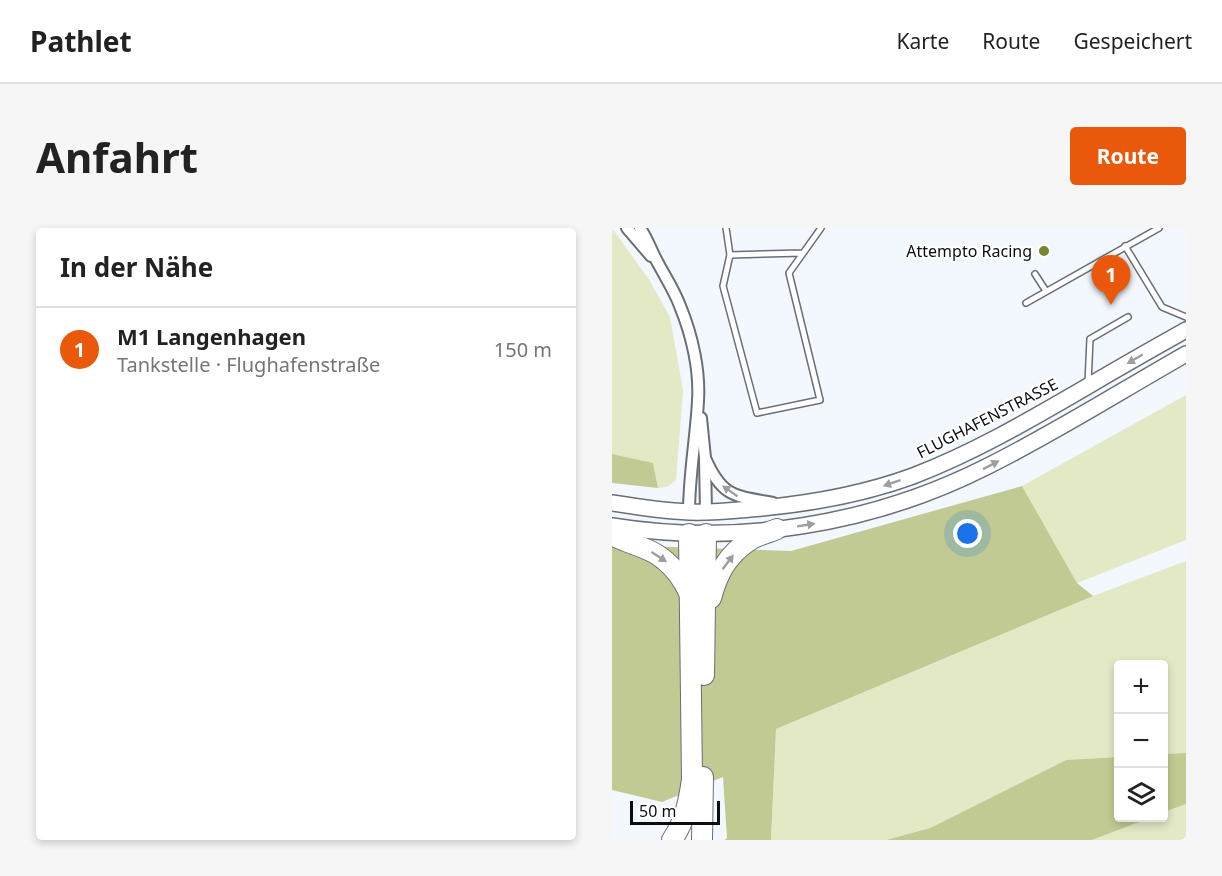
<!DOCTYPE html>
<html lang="de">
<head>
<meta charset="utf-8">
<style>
	:root { --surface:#fff; --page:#f6f6f6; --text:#222; --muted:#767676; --line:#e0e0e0; --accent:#ea580c }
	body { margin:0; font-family:"Noto Sans",sans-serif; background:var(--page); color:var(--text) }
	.controls { position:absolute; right:18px; bottom:18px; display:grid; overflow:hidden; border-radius:6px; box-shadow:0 3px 9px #0003 }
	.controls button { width:54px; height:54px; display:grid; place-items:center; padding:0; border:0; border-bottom:2px solid var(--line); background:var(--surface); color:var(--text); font:30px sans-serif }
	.scale { position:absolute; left:18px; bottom:15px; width:90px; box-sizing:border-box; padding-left:6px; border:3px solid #0b0d10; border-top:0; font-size:16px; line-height:21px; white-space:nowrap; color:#0b0d10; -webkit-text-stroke:4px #fff; paint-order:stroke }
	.you { position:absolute; left:356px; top:306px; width:21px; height:21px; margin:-15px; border:4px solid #fff; border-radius:50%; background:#1a73e8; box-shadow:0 0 0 9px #1a73e833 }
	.badge { display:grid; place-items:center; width:39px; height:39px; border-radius:50%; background:var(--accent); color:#fff; font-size:20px; font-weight:700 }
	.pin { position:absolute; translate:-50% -50px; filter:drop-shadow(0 2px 3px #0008) }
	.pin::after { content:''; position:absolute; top:32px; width:21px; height:18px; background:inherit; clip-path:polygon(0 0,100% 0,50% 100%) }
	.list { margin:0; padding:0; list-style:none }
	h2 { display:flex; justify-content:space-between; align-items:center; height:78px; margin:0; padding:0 24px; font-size:26px }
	h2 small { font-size:20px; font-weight:400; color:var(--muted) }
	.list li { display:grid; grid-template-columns:39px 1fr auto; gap:18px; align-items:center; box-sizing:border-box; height:84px; padding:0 24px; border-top:2px solid var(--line) }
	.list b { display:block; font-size:22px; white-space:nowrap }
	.list p { margin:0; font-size:20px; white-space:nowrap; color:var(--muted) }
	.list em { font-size:20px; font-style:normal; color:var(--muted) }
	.icon { flex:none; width:33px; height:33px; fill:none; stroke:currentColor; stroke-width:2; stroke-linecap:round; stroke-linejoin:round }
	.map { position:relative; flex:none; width:574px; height:612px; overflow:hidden; border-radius:6px }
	header { display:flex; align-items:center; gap:36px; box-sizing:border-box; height:84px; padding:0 30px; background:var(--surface); border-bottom:2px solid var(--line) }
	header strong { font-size:28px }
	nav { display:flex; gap:33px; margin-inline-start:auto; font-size:21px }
	.intro { display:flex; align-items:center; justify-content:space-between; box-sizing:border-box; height:144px; padding:0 36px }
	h1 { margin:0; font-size:42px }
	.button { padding:15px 27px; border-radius:6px; background:var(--accent); color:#fff; font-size:21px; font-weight:700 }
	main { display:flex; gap:36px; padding:0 36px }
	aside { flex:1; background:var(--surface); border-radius:6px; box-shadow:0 3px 9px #0003 }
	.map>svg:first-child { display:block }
	.green { fill:#e2e9c4 }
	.forest { fill:#c1ca92 }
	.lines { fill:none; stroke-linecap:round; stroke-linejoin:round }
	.service-casing { stroke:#696f75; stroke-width:8 }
	.minor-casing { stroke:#696f75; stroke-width:14 }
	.secondary-casing { stroke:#696f75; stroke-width:18 }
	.motorway-casing { stroke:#696f75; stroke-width:22 }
	.service { stroke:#fff; stroke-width:5 }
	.minor { stroke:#fff; stroke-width:10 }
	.secondary { stroke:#fff; stroke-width:15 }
	.motorway { stroke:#fff; stroke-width:20 }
	.oneway { fill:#9d9e9f }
	.poi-dot { fill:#7a8531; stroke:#fff; stroke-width:2 }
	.labels { text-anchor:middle; stroke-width:4.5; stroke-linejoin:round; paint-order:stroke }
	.poi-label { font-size:16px; fill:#0b0d10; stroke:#fff; text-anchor:end }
	.street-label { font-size:16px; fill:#0b0d10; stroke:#fff }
</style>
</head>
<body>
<header>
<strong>Pathlet</strong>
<nav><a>Karte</a><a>Route</a><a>Gespeichert</a></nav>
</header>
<div class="intro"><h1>Anfahrt</h1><a class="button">Route</a></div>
<main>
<aside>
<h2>In der Nähe<small></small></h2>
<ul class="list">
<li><span class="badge">1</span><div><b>M1 Langenhagen</b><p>Tankstelle · Flughafenstraße</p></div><em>150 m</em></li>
</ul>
</aside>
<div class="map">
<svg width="574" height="612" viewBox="0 0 574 612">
	<rect width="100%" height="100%" fill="#f2f8fe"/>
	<!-- green -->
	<g class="green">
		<polygon points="0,0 38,53 58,89 71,162 64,252 55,259 46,260 41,235 0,226"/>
		<polygon points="574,167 574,312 465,355 410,258"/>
		<polygon points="574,333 574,525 552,526 552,436 506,436 506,529 454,532 318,600 274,612 159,612 164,501 481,368"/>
		<polygon points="574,576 574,612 480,612 538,590 552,590 552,584"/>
	</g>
	<!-- forest -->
	<g class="forest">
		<polygon points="0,226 41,235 46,260 0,255"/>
		<polygon points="410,258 465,355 481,368 164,501 159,612 113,612 115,610 111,549 50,574 0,562 0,317 179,323"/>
		<polygon points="574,525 574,576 552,584 552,526"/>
		<polygon points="506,529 506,590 538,590 480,612 274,612 318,600 454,532"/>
	</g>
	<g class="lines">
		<!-- service casing -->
		<g class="service-casing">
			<g id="service">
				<polyline points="114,0 118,27"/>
				<polyline points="513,18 550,79 574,89"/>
				<polyline points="191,25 118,27 111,58 145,185 208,172 177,45 209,0"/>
				<polyline points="423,46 434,63"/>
				<polyline points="414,75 547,0"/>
				<polyline points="476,155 478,111 516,89"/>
			</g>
		</g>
		<!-- minor casing -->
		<g class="minor-casing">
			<g id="minor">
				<polyline points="15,0 39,28"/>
				<path d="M28,0c8,12 12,25 19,37 7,13 16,27 21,41 12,29 20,64 18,95 -2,37 -9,74 -9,111"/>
				<polyline points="89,190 93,230 94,284"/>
				<path d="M93,230c17,39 29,38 68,45"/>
			</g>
		</g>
		<!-- secondary casing -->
		<g class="secondary-casing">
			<g id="secondary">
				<path d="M0,275c25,4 51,8 77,9 24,1 49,-2 73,-4 52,-5 102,-14 151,-32 60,-23 115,-55 170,-87 34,-20 69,-40 103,-59"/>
				<path d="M0,298c125,20 258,-1 372,-58 69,-34 135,-76 202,-114"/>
			</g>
		</g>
		<!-- motorway casing -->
		<g class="motorway-casing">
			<g id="motorway">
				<path d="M0,307c14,8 31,11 44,19 16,10 27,25 34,41"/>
				<path d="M99,370c7,-25 16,-43 39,-58 8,-5 18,-7 27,-11"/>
				<polyline points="92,447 94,306"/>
				<path d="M60,612c13,-19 17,-39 20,-61l-3,-245"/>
				<polyline points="90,612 91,549"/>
			</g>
		</g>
		<!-- service -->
		<use href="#service" class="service"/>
		<!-- minor -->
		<use href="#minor" class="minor"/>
		<!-- secondary -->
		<use href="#secondary" class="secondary"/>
		<!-- motorway -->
		<use href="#motorway" class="motorway"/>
	</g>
	<!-- one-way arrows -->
	<defs><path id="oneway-solid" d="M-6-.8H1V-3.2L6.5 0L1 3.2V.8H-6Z" transform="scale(1.5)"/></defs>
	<g class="oneway">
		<use href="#oneway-solid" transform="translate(523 131) rotate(150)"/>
		<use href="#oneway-solid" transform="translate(379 237) rotate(-27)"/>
		<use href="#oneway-solid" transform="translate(280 255) rotate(161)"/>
		<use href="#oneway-solid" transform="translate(118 263) rotate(-145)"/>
		<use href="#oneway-solid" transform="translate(194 297) rotate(-9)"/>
		<use href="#oneway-solid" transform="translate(47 329) rotate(33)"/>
		<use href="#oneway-solid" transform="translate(116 334) rotate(-53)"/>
	</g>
	<!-- markers -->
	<circle class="poi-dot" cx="432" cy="23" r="6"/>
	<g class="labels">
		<!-- poi labels -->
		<g class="poi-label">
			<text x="420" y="29">Attempto Racing</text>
		</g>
		<!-- street labels -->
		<g class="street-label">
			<text transform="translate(375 190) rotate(-27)" y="6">FLUGHAFENSTRASSE</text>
		</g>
	</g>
</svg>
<div class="controls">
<button>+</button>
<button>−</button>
<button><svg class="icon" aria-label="layers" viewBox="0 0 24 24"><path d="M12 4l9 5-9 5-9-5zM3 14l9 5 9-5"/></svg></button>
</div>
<div class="scale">50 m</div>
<div class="you"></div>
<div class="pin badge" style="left:499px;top:77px">1</div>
</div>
</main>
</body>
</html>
